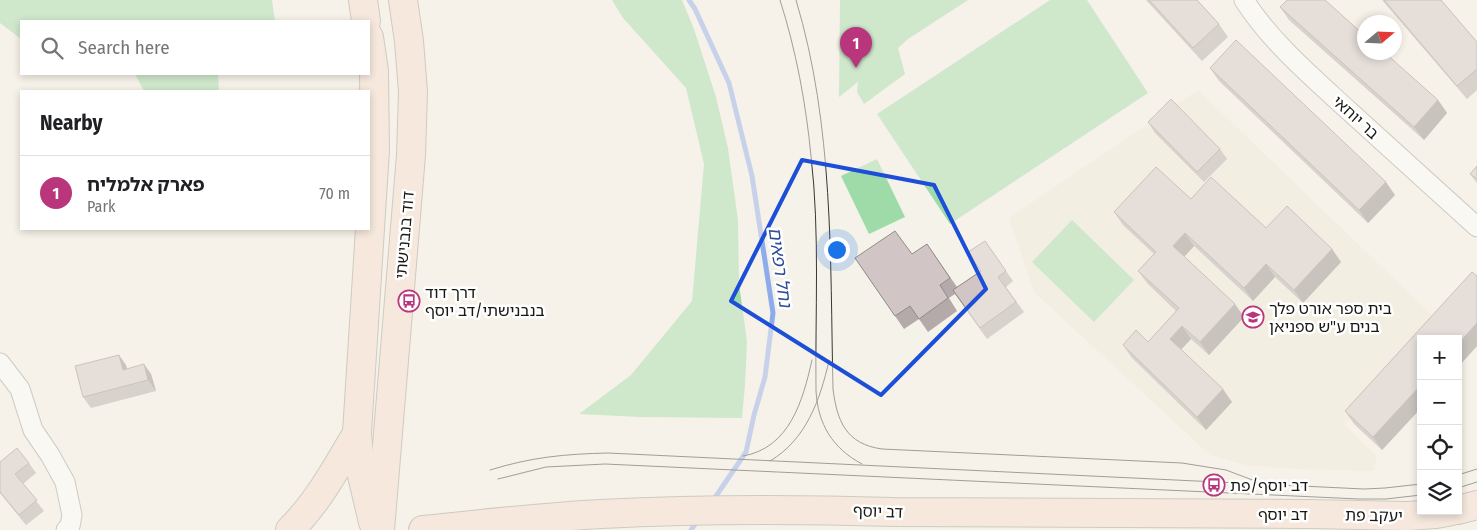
<!DOCTYPE html>
<html lang="en">
<head>
<meta charset="utf-8">
<style>
	:root { --surface:#fff; --page:#f6f6f6; --text:#202124; --muted:#757577; --line:#e0e0e0; --accent:#b9367c }
	body { margin:0; font-family:"Fira Sans Condensed","Noto Sans Hebrew",sans-serif; background:var(--page); color:var(--text) }
	.controls { position:absolute; right:15px; bottom:15px; display:grid; overflow:hidden; border-radius:0px; box-shadow:0 2px 8px #0003 }
	.controls button { width:45px; height:45px; display:grid; place-items:center; padding:0; border:0; border-bottom:1px solid var(--line); background:var(--surface); color:var(--text); font:25px sans-serif }
	.compass { position:absolute; left:1357px; top:15px; width:45px; height:45px; border-radius:50%; background:var(--surface); box-shadow:0 2px 8px #0003; rotate:71deg }
	.you { position:absolute; left:836px; top:249px; width:18px; height:18px; margin:-12px; border:4px solid #fff; border-radius:50%; background:#1a73e8; box-shadow:0 0 0 8px #1a73e833 }
	.badge { display:grid; place-items:center; width:32px; height:32px; border-radius:50%; background:var(--accent); color:#fff; font-size:16px; font-weight:700 }
	.pin { position:absolute; translate:-50% -41px; filter:drop-shadow(0 1px 2px #0008) }
	.pin::after { content:''; position:absolute; top:26px; width:18px; height:15px; background:inherit; clip-path:polygon(0 0,100% 0,50% 100%) }
	.list { margin:0; padding:0; list-style:none }
	h2 { display:flex; justify-content:space-between; align-items:center; height:65px; margin:0; padding:0 20px; font-size:21px }
	h2 small { font-size:16px; font-weight:400; color:var(--muted) }
	.list li { display:grid; grid-template-columns:32px 1fr auto; gap:15px; align-items:center; box-sizing:border-box; height:75px; padding:0 20px; border-top:1px solid var(--line) }
	.list b { display:block; font-size:19px; white-space:nowrap }
	.list p { margin:0; font-size:16px; white-space:nowrap; color:var(--muted) }
	.list em { font-size:16px; font-style:normal; color:var(--muted) }
	.icon { flex:none; width:28px; height:28px; fill:none; stroke:currentColor; stroke-width:2; stroke-linecap:round; stroke-linejoin:round }
	.map { position:relative; flex:none; width:1477px; height:530px; overflow:hidden }
	.search { position:absolute; background:var(--surface); box-shadow:0 2px 8px #0003; left:20px; top:20px; width:350px; height:55px; display:flex; align-items:center; gap:12px; box-sizing:border-box; padding:0 18px; border-radius:0px; color:var(--muted); font-size:19px }
	.panel { position:absolute; background:var(--surface); box-shadow:0 2px 8px #0003; left:20px; top:90px; width:350px; height:140px; border-radius:0px }
	.map>svg:first-child { display:block }
	.built { fill:#ede8d8 }
	.green { fill:#9fdba8 }
	.lines { fill:none; stroke-linecap:round; stroke-linejoin:round }
	.stream { stroke:#8eacec; stroke-width:5 }
	.street-casing { stroke:#9d9b93; stroke-width:21 }
	.secondary-casing { stroke:#9d9b93; stroke-width:30 }
	.street { stroke:#fff; stroke-width:19 }
	.secondary { stroke:#f7dccd; stroke-width:28 }
	.tram { stroke:#383733; stroke-width:1 }
	.wall { fill:#b4aaa9 }
	.shaded-wall { fill:#928b8a }
	.building { fill:#d1c6c5; stroke:#928b8a }
	.marked { fill:none; stroke:#1d4ed8; stroke-width:4; stroke-linejoin:round }
	.labels { text-anchor:middle; stroke-width:5; stroke-linejoin:round; paint-order:stroke }
	.street-label { font-size:16px; fill:#181814; stroke:#fff }
	.poi-label { font-size:16px; fill:#181814; stroke:#fff; text-anchor:start }
	.water-label { font-size:18px; font-style:italic; fill:#2e4e99; stroke:#fff }
</style>
</head>
<body>
<div class="map">
<svg width="1477" height="530" viewBox="0 0 1477 530">
	<rect width="100%" height="100%" fill="#f5f2e9"/>
	<!-- built -->
	<polygon class="built" points="1198,90 1436,319 1344,425 1377,456 1373,471 1298,469 1245,465 1210,455 1034,292 1009,218"/>
	<!-- green -->
	<g class="green">
		<polygon points="0,0 272,0 275,21 21,21 21,39 0,23"/>
		<polygon points="612,0 682,0 694,29 716,97 728,148 738,220 739,284 747,341 745,385 742,418 640,417 579,414 631,375 692,301 704,164 686,88 623,18"/>
		<polygon points="840,0 968,0 908,39 898,48 905,74 864,104 857,92 858,82 839,97"/>
		<polygon points="1050,0 1087,0 1148,93 950,224 877,114"/>
		<polygon points="135,74 218,74 219,91 144,91"/>
		<polygon points="877,159 905,217 869,234 841,176"/>
		<polygon points="1072,220 1134,280 1094,322 1032,262"/>
	</g>
	<g class="lines">
		<!-- stream -->
		<g class="stream">
			<polyline points="689,0 695,9 729,83 752,176 773,313 765,377 754,415 746,452 712,502"/>
			<polyline points="691,530 698,520"/>
		</g>
		<!-- street casing -->
		<g class="street-casing">
			<g id="street">
				<path d="M1244,0c27,42 67,76 104,110 43,39 86,78 129,117"/>
				<polyline points="0,363 20,389 33,430 50,455 65,482 72,515 70,526 66,530"/>
			</g>
		</g>
		<!-- secondary casing -->
		<g class="secondary-casing">
			<g id="secondary">
				<polyline points="363,0 366,21"/>
				<polyline points="369,37 374,71 375,150 357,433 360,467 373,522"/>
				<polyline points="1458,510 1477,505"/>
				<path d="M290,530c28,-28 47,-63 67,-97"/>
				<polyline points="380,530 411,155 413,92 409,41 403,0"/>
				<path d="M423,530c59,-6 119,-13 178,-16 97,-5 195,-5 292,-2l416,2 98,2 29,-2 16,-3"/>
			</g>
		</g>
		<!-- street -->
		<use href="#street" class="street"/>
		<!-- secondary -->
		<use href="#secondary" class="secondary"/>
		<!-- tram -->
		<g class="tram">
			<path d="M780,0c16,50 26,104 31,156 9,77 4,157 5,235 2,33 16,57 46,73"/>
			<path d="M796,0c38,126 34,258 37,389 4,32 13,55 49,60l300,14 44,7 29,11"/>
			<path d="M743,456c47,-8 60,-56 69,-96"/>
			<path d="M770,461c36,-21 50,-61 59,-100"/>
			<path d="M490,470c42,-13 75,-16 118,-17l756,36 21,-1 36,-4"/>
			<polyline points="1458,475 1477,469"/>
			<polyline points="498,479 546,467 605,464 1359,499 1386,499 1421,495"/>
			<polyline points="1458,488 1477,482"/>
		</g>
	</g>
	<!-- wall -->
	<g class="wall">
		<polygon points="1146,0 1197,0 1219,24 1228,37 1202,61"/>
		<polygon points="1382,0 1441,0 1477,42 1477,90 1467,99"/>
		<polygon points="1280,7 1438,100 1447,113 1424,140 1289,20"/>
		<polygon points="1210,68 1395,195 1368,223 1219,81"/>
		<polygon points="1148,122 1220,149 1227,159 1204,182 1155,133"/>
		<polygon points="1477,166 1477,183 1470,174"/>
		<polygon points="1191,199 1266,228 1332,249 1341,262 1303,303 1275,277 1253,301 1194,246 1184,257 1244,317 1209,355 1191,339 1181,349 1232,402 1206,430 1132,358 1123,345 1148,342 1176,311 1148,284 1138,271 1154,254 1123,225 1114,212"/>
		<polygon points="985,241 1013,281 1006,287 1024,312 987,339 955,294 949,298 957,311 928,332 919,319 904,329 855,258 912,254 927,244 957,287 981,271"/>
		<polygon points="1472,272 1477,276 1477,346 1458,367 1458,339 1421,339 1421,408 1382,450 1354,424 1345,411"/>
		<polygon points="126,365 127,369 151,374 156,391 91,408 83,397"/>
		<polygon points="0,462 29,463 36,473 23,484 44,511 26,525 0,493"/>
	</g>
	<!-- shaded-wall -->
	<g class="shaded-wall">
		<polygon points="1438,100 1447,113 1424,140 1414,127"/>
		<polygon points="1386,182 1395,195 1368,223 1359,210"/>
		<polygon points="1185,233 1194,246 1182,259 1173,246"/>
		<polygon points="1332,249 1341,262 1303,303 1294,290"/>
		<polygon points="1266,264 1275,277 1253,301 1244,288"/>
		<polygon points="1235,304 1244,317 1209,355 1200,342"/>
		<polygon points="1477,323 1477,346 1458,367 1458,344"/>
		<polygon points="1182,326 1191,339 1179,352 1170,339"/>
		<polygon points="119,355 126,365 130,380 123,370"/>
		<polygon points="144,364 151,374 156,391 148,380"/>
		<polygon points="1421,385 1421,408 1382,450 1373,437"/>
		<polygon points="1223,389 1232,402 1206,430 1197,417"/>
	</g>
	<!-- building -->
	<g class="building">
		<polygon points="1149,0 1197,0 1219,24 1193,48"/>
		<polygon points="1287,0 1325,0 1364,35 1364,52 1384,52 1438,100 1414,127 1280,7"/>
		<polygon points="1384,0 1441,0 1477,42 1477,69 1457,86"/>
		<polygon points="1236,40 1386,182 1359,210 1210,68"/>
		<polygon points="1171,99 1220,149 1197,172 1148,122"/>
		<polygon points="1477,166 1477,179 1470,174"/>
		<polygon points="1156,167 1191,199 1211,177 1266,228 1287,206 1332,249 1294,290 1266,264 1244,288 1185,233 1173,246 1235,304 1200,342 1182,326 1170,339 1223,389 1197,417 1123,345 1136,330 1148,342 1179,308 1138,271 1156,252 1114,212"/>
		<polygon points="895,231 912,254 927,244 950,278 940,285 948,298 919,319 910,306 895,316 855,258"/>
		<polygon points="985,241 1006,271 998,277 1016,302 980,328 953,290 981,271 968,252"/>
		<polygon points="1472,272 1477,276 1477,323 1458,344 1458,339 1421,339 1421,385 1373,437 1345,411"/>
		<polygon points="119,355 123,370 144,364 148,380 83,397 75,366"/>
		<polygon points="17,448 29,463 15,474 37,500 19,515 0,492 0,462"/>
	</g>
	<!-- marked area -->
	<path d="M0 0H1477V530H0ZM802,160l132,25 52,104 -105,106 -150,-94z" fill="#f5f2e9" fill-opacity=".55" fill-rule="evenodd"/>
	<path class="marked" d="M802,160l132,25 52,104 -105,106 -150,-94z"/>
	<!-- icons -->
	<defs>
		<g id="bus-ring" transform="scale(1.125)"><circle r="9.5" fill="#fff" stroke="#b9367c" stroke-width="1.5"/><path d="M-5-6H5V4H4V6H2V4H-2V6H-4V4H-5ZM-3.5-4V0h7V-4ZM-3.5 1.2v1.5H-2V1.2ZM2 1.2v1.5H3.5V1.2Z" fill="#b9367c"/></g>
		<g id="school-ring" transform="scale(1.125)"><circle r="9.5" fill="#fff" stroke="#b9367c" stroke-width="1.5"/><path d="M0-5L7-2L0 1L-7-2ZM-4 1L0 2.5L4 1V4Q0 6-4 4Z" fill="#b9367c"/></g>
	</defs>
	<g fill-rule="evenodd">
		<use href="#bus-ring" x="409" y="301"/>
		<use href="#school-ring" x="1253" y="317"/>
		<use href="#bus-ring" x="1214" y="485"/>
	</g>
	<g class="labels">
		<!-- street labels -->
		<g class="street-label">
			<text transform="translate(1356 117) rotate(42)" y="6">בר יוחאי</text>
			<text transform="translate(404 235) rotate(-85)" y="6">דוד בנבנישתי</text>
			<text transform="translate(878 511) rotate(2)" y="6">דב יוסף</text>
			<text x="1283" y="520">דב יוסף</text>
			<text transform="translate(1374 515) rotate(1)" y="6">יעקב פת</text>
		</g>
		<!-- poi labels -->
		<g class="poi-label">
			<text x="425" y="298">דרך דוד<tspan x="425" dy="18">בנבנישתי/דב יוסף</tspan></text>
			<text x="1269" y="314">בית ספר אורט פלך<tspan x="1269" dy="18">בנים ע"ש ספניאן</tspan></text>
			<text x="1230" y="491">דב יוסף/פת</text>
		</g>
		<!-- water labels -->
		<g class="water-label">
			<text transform="translate(780 267) rotate(82)" y="6">נחל רפאים</text>
		</g>
	</g>
</svg>
<div class="controls">
<button>+</button>
<button>−</button>
<button><svg class="icon" aria-label="locate" viewBox="0 0 24 24"><circle cx="12" cy="12" r="6"/><path d="M12 2v4M12 18v4M2 12h4M18 12h4"/></svg></button>
<button><svg class="icon" aria-label="layers" viewBox="0 0 24 24"><path d="M12 4l9 5-9 5-9-5zM3 14l9 5 9-5"/></svg></button>
</div>
<svg class="compass" viewBox="-18 -18 36 36"><path d="M0-13l5 13h-10z" fill="#e53935"/><path d="M0 13l5-13h-10z" fill="#757577"/></svg>
<div class="you"></div>
<div class="pin badge" style="left:856px;top:68px">1</div>
<div class="search"><svg class="icon" aria-label="search" viewBox="0 0 24 24"><circle cx="10" cy="10" r="6"/><path d="M15 15l6 6"/></svg>Search here</div>
<section class="panel">
<h2>Nearby<small></small></h2>
<ul class="list">
<li><span class="badge">1</span><div><b>פארק אלמליח</b><p>Park</p></div><em>70 m</em></li>
</ul>
</section>
</div>
</body>
</html>
